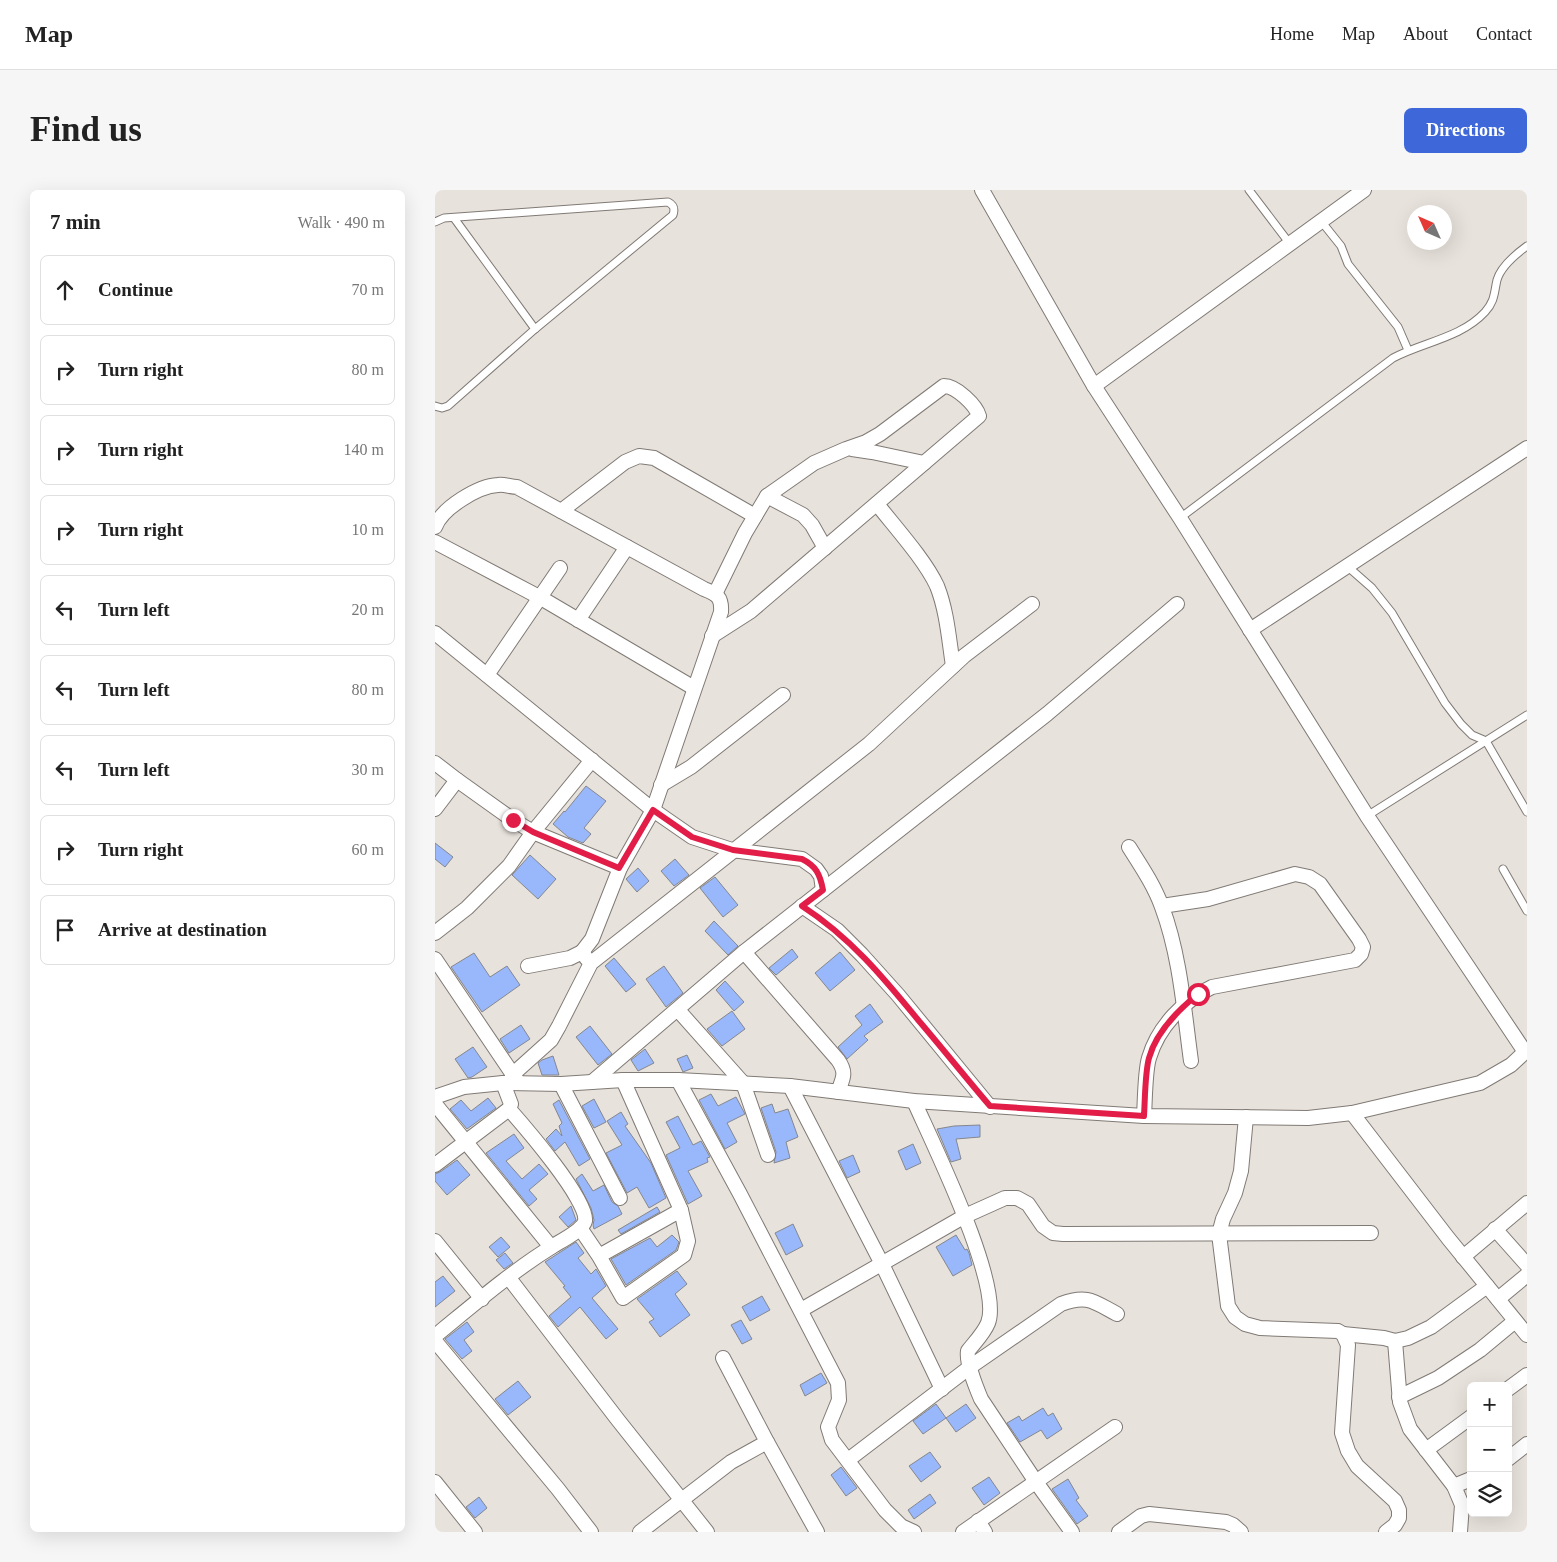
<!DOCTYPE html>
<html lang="en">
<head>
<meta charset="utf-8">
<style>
	:root { --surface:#fff; --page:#f6f6f6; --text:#222; --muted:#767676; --line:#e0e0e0; --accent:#3e68d9 }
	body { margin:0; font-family:"Times New Roman",serif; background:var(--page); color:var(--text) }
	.controls { position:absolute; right:15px; bottom:15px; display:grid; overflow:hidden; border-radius:8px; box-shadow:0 5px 20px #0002 }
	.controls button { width:45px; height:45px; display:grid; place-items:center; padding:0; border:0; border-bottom:1px solid var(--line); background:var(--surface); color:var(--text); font:25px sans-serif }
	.compass { position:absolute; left:972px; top:15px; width:45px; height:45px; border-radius:50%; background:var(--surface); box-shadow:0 5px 20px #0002; rotate:315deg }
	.stop { position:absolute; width:15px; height:15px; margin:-11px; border:4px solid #e11d48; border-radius:50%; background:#fff }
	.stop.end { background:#e11d48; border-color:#fff; box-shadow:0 1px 5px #0008 }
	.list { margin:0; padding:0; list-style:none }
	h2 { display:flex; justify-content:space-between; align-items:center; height:65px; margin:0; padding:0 20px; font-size:21px }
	h2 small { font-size:16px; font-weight:400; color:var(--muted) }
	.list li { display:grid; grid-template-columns:32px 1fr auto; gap:15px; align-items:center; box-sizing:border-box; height:70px; margin:0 10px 10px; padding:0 10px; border:1px solid var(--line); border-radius:8px }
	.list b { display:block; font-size:19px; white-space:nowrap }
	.list em { font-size:16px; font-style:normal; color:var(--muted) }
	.icon { flex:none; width:28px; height:28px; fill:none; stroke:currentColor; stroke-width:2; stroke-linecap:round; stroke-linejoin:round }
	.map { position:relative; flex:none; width:1092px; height:1342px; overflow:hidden; border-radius:8px }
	header { display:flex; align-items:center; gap:30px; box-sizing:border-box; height:70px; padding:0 25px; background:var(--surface); border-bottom:1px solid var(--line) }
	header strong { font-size:24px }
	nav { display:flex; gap:28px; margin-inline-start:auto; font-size:18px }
	.intro { display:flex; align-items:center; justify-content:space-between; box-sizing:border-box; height:120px; padding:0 30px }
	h1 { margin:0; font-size:35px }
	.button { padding:12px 22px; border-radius:8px; background:var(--accent); color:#fff; font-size:18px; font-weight:700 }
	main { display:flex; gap:30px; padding:0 30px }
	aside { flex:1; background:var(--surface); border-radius:8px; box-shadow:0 5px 20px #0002 }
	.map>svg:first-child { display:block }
	.building { fill:#99b7fb; stroke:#84878d }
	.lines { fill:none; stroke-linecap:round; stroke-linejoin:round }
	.lane-casing { stroke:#807a75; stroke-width:9 }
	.street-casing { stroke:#807a75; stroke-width:16 }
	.lane { stroke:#fff; stroke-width:7 }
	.street { stroke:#fff; stroke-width:14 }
	.route { stroke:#e11d48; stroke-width:6 }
</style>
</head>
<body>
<header>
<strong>Map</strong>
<nav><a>Home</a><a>Map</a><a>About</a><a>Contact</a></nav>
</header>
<div class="intro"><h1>Find us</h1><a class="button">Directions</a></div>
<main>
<aside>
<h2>7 min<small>Walk · 490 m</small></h2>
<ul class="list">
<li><svg class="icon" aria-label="ahead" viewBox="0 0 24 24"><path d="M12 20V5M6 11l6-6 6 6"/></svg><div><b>Continue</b></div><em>70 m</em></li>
<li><svg class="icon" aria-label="right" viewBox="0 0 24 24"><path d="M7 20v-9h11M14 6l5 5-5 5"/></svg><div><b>Turn right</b></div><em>80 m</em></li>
<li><svg class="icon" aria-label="right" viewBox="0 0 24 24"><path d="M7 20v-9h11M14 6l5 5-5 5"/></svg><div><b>Turn right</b></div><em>140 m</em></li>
<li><svg class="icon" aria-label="right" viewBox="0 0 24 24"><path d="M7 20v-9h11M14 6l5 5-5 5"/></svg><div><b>Turn right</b></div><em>10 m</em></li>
<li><svg class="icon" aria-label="left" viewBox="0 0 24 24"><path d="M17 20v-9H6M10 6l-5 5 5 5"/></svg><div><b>Turn left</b></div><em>20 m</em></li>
<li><svg class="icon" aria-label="left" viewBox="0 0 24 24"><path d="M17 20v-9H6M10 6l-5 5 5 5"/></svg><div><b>Turn left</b></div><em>80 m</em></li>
<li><svg class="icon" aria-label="left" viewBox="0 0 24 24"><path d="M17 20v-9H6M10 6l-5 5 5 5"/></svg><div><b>Turn left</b></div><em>30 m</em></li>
<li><svg class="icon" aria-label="right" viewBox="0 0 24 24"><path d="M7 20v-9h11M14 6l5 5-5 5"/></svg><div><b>Turn right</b></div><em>60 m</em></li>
<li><svg class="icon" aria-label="arrive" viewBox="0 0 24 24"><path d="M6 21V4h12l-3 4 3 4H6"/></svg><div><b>Arrive at destination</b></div></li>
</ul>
</aside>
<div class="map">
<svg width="1092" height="1342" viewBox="0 0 1092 1342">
	<rect width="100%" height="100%" fill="#e8e2dc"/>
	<!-- building -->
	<g class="building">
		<polygon points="151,596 171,611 149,638 156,644 148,653 133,647 118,634 129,621 130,622"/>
		<polygon points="0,653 18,667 10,677 0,669"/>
		<polygon points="95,665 121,689 103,709 77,685"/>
		<polygon points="240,669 254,685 239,696 226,681"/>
		<polygon points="203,678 214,691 202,702 191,689"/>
		<polygon points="280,687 303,715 288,727 265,698"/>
		<polygon points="279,731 303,756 293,765 270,741"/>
		<polygon points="357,759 363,767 341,785 334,778"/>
		<polygon points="405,762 420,780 395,801 380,783"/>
		<polygon points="39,763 55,787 72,776 85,795 47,822 16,777"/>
		<polygon points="179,768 201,794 191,802 170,776"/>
		<polygon points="229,776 248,803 231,817 211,789"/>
		<polygon points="290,791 309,812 299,821 281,800"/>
		<polygon points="435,814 448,832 429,846 433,850 412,869 403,857 427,835 420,826"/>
		<polygon points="297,821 310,839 287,856 272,839"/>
		<polygon points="86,835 95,849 74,863 65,849"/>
		<polygon points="155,836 177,864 163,875 141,847"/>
		<polygon points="38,857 52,877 37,887 33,888 20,869"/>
		<polygon points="210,859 219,873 203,881 196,870"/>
		<polygon points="252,865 258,878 248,882 242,869"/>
		<polygon points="118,866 124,885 107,885 103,873 107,870"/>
		<polygon points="276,904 283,916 301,907 310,924 292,933 302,952 290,959 264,910"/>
		<polygon points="53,908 61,918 32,939 15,919 26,910 36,921"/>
		<polygon points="159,909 171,932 159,938 147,916"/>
		<polygon points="124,910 155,969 144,976 130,952 120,961 111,949 121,939 127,946 124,936 127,933 118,914"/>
		<polygon points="337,914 340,923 353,919 363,947 351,952 355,968 339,973 341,962 326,918"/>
		<polygon points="186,922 193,934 190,936 216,973 231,1008 214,1018 202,997 192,1003 171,963 187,955 172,931"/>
		<polygon points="243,926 258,955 266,951 275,967 272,968 273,972 253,981 267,1006 253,1014 231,965 245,958 231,932"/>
		<polygon points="545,935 545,947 521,949 526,969 516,972 502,939 519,936"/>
		<polygon points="79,944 89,958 71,971 87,989 104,974 113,984 94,1000 102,1009 94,1016 51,963"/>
		<polygon points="478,954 486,973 471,980 463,961"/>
		<polygon points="418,965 425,982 412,988 404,971"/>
		<polygon points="22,970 35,985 12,1005 0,991 0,984 5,982"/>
		<polygon points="147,984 158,1001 169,995 177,1012 183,1016 187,1024 159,1039 158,1035 159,1030 156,1018 141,989"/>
		<polygon points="136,1016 141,1030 133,1037 124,1027"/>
		<polygon points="222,1017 225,1022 186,1044 183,1040"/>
		<polygon points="358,1034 368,1056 351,1065 340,1043"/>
		<polygon points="237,1045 244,1052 241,1060 191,1095 176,1069 215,1048 222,1057"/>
		<polygon points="521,1045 530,1060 532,1059 534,1063 537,1075 518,1086 501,1057"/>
		<polygon points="66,1047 75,1057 63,1067 54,1057"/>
		<polygon points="141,1052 149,1063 143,1068 156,1084 161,1079 171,1096 157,1108 183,1139 171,1149 145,1117 123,1137 114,1126 136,1107 128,1097 130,1096 110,1072"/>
		<polygon points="70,1063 78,1073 69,1079 61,1070"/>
		<polygon points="242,1081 252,1094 240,1104 255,1125 225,1147 214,1132 219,1129 202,1109"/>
		<polygon points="8,1086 20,1101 0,1117 0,1092"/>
		<polygon points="327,1106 335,1120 315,1131 307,1117"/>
		<polygon points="306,1130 317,1149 307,1154 296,1135"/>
		<polygon points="32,1132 39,1142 29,1150 37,1161 27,1169 10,1149"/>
		<polygon points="386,1183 392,1193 370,1206 365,1195"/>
		<polygon points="83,1191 96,1207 73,1225 60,1209"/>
		<polygon points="501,1214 511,1228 488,1244 478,1231"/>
		<polygon points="531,1214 541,1228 521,1242 511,1228"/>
		<polygon points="608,1218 613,1226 618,1223 627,1239 612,1249 606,1240 585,1252 572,1233 584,1226 587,1231"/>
		<polygon points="495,1262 506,1277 486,1292 474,1276"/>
		<polygon points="406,1277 422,1298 411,1306 396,1285"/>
		<polygon points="554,1287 565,1303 549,1315 537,1298"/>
		<polygon points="633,1289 644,1308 641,1310 653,1326 642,1334 617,1299"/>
		<polygon points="495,1304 501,1313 479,1329 473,1320"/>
		<polygon points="44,1307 52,1318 40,1328 31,1317"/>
	</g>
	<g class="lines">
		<!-- lane casing -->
		<g class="lane-casing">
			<g id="lane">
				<polyline points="814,0 855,54"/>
				<polyline points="19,28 100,139"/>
				<polyline points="886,31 906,56 913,74 963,137 973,160"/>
				<path d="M0,32l9,-4 224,-16c6,3 7,7 5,13l-138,114 -87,77 -6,2 -7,-2"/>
				<path d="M745,328l213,-160c30,-16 68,-20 92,-46 10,-11 9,-19 12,-32 4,-14 19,-26 30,-34"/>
				<polyline points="912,376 937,398 957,423 1010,513 1026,534 1037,545 1051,551 1092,622"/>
				<polyline points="932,626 1092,525"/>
				<polyline points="1068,679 1092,721"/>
			</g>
		</g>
		<!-- street casing -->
		<g class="street-casing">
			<g id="street">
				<polyline points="547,0 659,196 745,328 932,626 1090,862"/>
				<polyline points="659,196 929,0"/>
				<polyline points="417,259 437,262 489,273"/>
				<polyline points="332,306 368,325 377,335 390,358"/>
				<path d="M442,314c18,23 48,56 60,82 10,25 12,54 16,80"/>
				<polyline points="126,321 190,272 204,266 219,268 320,326"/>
				<path d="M0,337c7,-19 43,-41 63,-42 6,-1 13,2 19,2l187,102c13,5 18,8 17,23l-68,198 -33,58 -28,71 -10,13"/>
				<polyline points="0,352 106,408 259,498"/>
				<polyline points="143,430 192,357"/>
				<polyline points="815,440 1092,258"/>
				<polyline points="0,443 218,620 257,647 297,660 367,669 381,679 386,686 388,700"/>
				<path d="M277,446l39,-25 228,-195c-3,-11 -23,-30 -35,-30l-64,48 -14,8 -20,7 -32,14 -47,33 -22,37 -30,61"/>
				<polyline points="52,485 125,378"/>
				<polyline points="0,573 22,590"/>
				<polyline points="226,595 256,577 348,505"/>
				<polyline points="0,619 22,590 78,630 98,642 185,678"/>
				<path d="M694,657c12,19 25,38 33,60 18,48 22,103 29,154"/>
				<polyline points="367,716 402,740 427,765 463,805 555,917"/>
				<polyline points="0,743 32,718 74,676 98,642 157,570"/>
				<path d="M309,762l94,108c9,13 5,18 0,32"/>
				<polyline points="0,769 83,892"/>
				<polyline points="93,776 135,768 147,762 152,769"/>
				<polyline points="243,820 308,893 333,965"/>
				<polyline points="77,885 116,850 124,836 156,773 434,554 529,466 597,414"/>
				<polyline points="188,890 246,1020"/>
				<polyline points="243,890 305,1004 403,1193 404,1210 393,1237 397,1250 450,1320 466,1336 479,1342"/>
				<polyline points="157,892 309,762 612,524 742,414"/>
				<polyline points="126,894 185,1008"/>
				<polyline points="355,896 447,1074 507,1199"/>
				<polyline points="0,907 29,897 68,893 126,894 188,890 243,890 355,896 479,911 709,926 873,928 917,923 1045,893 1076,875 1092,860"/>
				<path d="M479,911c18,41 89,184 74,222 -4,10 -13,19 -20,28 -2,12 8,36 13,48l55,83 36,50"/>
				<polyline points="0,914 116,1057"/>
				<polyline points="917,923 1013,1048 1092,1145"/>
				<path d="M709,926c1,-16 1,-45 5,-58 9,-31 35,-58 63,-71l143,-27 6,-6 2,-7 -4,-8 -39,-55 -11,-7 -14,-3 -87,25 -46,7"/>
				<polyline points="811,927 806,981 800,1003 788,1029 784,1044 793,1116 800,1127 810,1134 825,1138 903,1141 908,1144 913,1155 907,1243 913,1261 922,1276 960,1311 964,1320 964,1328 960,1335 951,1342"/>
				<polyline points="0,975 74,919 76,914 68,893"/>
				<polyline points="145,1038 164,1066 188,1108 249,1065 253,1051 246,1020 164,1066"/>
				<polyline points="1060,1039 1092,1075"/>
				<polyline points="0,1051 47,1109"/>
				<polyline points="1028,1067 1092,1013"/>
				<polyline points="74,1088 183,1230 272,1342"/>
				<polyline points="1063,1109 1092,1085"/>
				<polyline points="366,1120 530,1026 570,1008 582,1008 593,1014 608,1036 618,1043 628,1044 936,1043"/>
				<polyline points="908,1144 949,1148 960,1151 973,1148 996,1137 1052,1096"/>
				<path d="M0,1146c38,-31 76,-64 118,-90 8,-5 30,-16 32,-25 4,-20 -61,-95 -76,-112"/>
				<polyline points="0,1151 123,1299 156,1342"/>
				<polyline points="960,1151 965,1212 975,1239 1019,1296 1027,1315 1025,1342"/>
				<polyline points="1073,1199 1092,1185"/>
				<polyline points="964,1207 1003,1188 1045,1160 1080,1131"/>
				<polyline points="332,1252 382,1342"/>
				<polyline points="991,1260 1036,1227"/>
				<polyline points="1073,1269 1092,1254"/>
				<path d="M413,1270l122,-93 91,-63c27,-10 33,-2 56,10"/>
				<polyline points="0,1292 40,1342"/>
				<polyline points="1019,1296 1036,1289"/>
				<polyline points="543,1331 550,1342"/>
				<polyline points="205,1342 296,1272 332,1252 288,1168"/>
				<polyline points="528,1342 680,1237"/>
				<polyline points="684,1342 706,1326 714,1324 791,1332 798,1335 806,1342"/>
			</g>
		</g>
		<!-- lane -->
		<use href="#lane" class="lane"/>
		<!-- street -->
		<use href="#street" class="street"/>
	</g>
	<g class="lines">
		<!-- route -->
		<path class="route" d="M78,630l20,12 86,36 34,-58 39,27 41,13 69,9c14,7 18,15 21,31l-21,16c48,31 81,71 117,115 24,28 47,57 71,85l154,10c1,-16 1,-44 5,-58 7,-26 28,-47 49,-64"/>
	</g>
</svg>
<div class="controls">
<button>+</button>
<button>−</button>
<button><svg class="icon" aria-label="layers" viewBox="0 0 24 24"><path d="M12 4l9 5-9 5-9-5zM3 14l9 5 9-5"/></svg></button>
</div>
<svg class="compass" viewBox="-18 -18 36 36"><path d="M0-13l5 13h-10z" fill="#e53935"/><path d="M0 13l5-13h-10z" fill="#767676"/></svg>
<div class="stop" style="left:763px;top:804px"></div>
<div class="stop end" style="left:78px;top:630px"></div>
</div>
</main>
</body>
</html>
